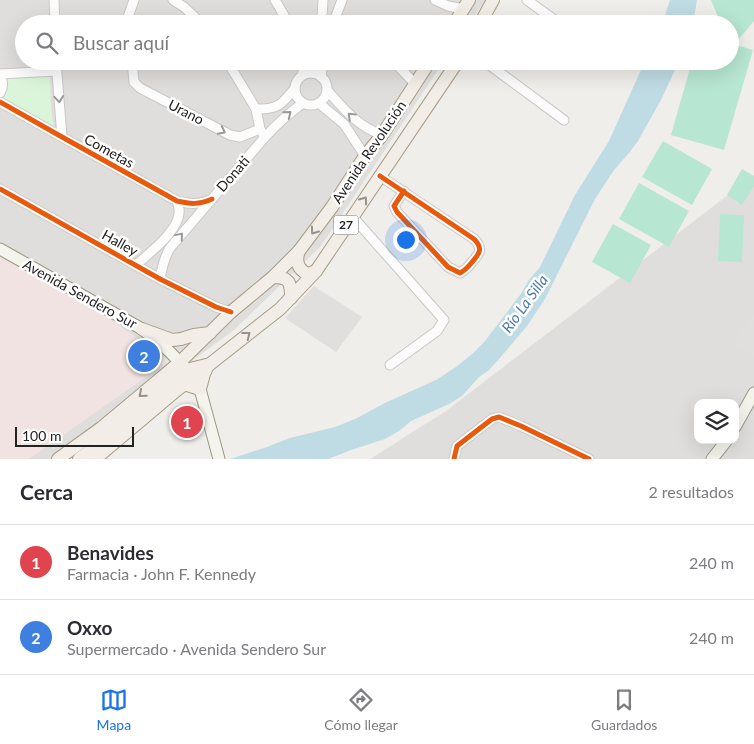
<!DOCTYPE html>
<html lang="es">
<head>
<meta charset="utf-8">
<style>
	:root { --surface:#fff; --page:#f2f2f3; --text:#2b2b33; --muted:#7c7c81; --line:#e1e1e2; --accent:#1a73e8 }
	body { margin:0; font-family:Lato,sans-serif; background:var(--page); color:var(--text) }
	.controls { position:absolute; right:15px; bottom:15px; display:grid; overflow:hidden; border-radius:10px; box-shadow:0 5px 20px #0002 }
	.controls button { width:45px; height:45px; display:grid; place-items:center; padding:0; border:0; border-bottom:1px solid var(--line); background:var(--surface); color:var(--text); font:25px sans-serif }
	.scale { position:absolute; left:15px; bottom:12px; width:119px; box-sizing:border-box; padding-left:5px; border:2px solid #222; border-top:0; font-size:14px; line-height:18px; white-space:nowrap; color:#222; -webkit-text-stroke:4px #fff; paint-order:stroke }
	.you { position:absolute; left:405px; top:239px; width:18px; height:18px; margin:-12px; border:4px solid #fff; border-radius:50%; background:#1a73e8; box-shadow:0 0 0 8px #1a73e833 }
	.badge { display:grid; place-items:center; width:32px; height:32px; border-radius:50%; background:var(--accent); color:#fff; font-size:16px; font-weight:700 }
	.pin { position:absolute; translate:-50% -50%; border:2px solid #fff; box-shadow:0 1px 5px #0006 }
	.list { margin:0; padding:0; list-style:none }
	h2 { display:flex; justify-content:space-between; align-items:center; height:65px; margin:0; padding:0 20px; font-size:21px }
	h2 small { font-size:16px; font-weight:400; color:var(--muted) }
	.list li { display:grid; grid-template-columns:32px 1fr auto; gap:15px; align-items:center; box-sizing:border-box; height:75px; padding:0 20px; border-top:1px solid var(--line) }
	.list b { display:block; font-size:19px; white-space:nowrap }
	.list p { margin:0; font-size:16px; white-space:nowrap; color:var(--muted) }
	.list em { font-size:16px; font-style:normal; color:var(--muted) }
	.icon { flex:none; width:28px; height:28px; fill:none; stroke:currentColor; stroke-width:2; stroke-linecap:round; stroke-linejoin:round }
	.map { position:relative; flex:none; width:754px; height:459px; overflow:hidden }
	.search { position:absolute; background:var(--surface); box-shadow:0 5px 20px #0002; left:15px; right:15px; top:15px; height:55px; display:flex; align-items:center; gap:12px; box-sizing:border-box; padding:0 18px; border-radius:28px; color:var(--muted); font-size:19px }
	.sheet { height:215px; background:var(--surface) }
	nav { display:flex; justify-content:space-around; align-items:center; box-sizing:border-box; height:70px; border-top:1px solid var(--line); background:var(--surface); font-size:14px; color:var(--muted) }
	nav a { display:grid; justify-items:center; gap:2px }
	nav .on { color:var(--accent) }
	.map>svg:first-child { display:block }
	.residential { fill:#dfdedc; fill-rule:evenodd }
	.commercial { fill:#f1e3e1 }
	.park { fill:#daf5da }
	.pitch { fill:#b7e6d2 }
	.parking { fill:#e0dfde }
	.water { fill:#bfdbe3 }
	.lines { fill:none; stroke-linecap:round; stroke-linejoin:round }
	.street-casing { stroke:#c9c8c7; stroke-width:11 }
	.secondary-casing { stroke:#999a82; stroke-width:13 }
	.primary-casing { stroke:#a79c86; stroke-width:14 }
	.street { stroke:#fdfcfc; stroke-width:9 }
	.secondary { stroke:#f4f4ed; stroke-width:11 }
	.primary { stroke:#f3ede7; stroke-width:12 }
	.cycleway-casing { stroke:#fff; stroke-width:8 }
	.cycleway { stroke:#e8590c; stroke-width:5 }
	.oneway { stroke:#9a9a9a }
	.oneway2 { stroke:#95928e }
	.labels { text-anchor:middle; stroke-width:5; stroke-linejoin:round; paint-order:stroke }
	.shield { fill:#fff; stroke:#646464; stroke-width:1 }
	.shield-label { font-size:12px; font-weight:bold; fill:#222 }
	.street-label { font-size:14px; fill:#222; stroke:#fff }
	.water-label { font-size:15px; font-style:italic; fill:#4a7aab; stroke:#fff }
</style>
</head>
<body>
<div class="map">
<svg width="754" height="459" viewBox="0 0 754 459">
	<rect width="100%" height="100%" fill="#f0eeeb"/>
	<!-- residential -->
	<g class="residential">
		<polygon points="0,0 485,0 469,24 24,24 24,61 444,61 321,246 234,330 58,459 0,459"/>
		<path d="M754,175v284h-384l76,-48zM698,403h37v37h-37z"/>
	</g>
	<!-- commercial -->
	<polygon class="commercial" points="0,255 93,307 169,361 29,459 0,459"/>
	<!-- park -->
	<polygon class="park" points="4,76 50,76 51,108 54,128 2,97 4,94"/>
	<!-- pitch -->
	<g class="pitch">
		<polygon points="711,0 754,0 754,21 739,39 730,30 730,24 724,24 718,17"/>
		<polygon points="730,43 753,50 724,150 671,135 692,61 730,61"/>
		<polygon points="663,141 712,169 692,205 642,177"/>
		<polygon points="742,169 754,176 754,186 742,205 727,195"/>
		<polygon points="639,183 689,211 669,247 619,219"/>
		<polygon points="720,214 744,215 742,262 718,261"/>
		<polygon points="613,224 651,245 630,283 592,262"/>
	</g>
	<!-- parking -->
	<g class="parking">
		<polygon points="314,286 362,317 336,352 285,318"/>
		<polygon points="754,314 754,356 735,348 735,342"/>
	</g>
	<!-- water -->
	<g class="water">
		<polygon points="670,0 697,0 693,24 662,24"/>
		<polygon points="645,61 679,61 662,98 638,141 629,153 614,170 595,199 545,299 527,326 499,359 489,370 479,377 462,396 449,404 411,421 399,431 385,439 351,450 328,459 230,459 267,447 290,438 335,427 355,419 387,402 436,380 456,367 471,355 485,341 498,324 520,295 529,280 540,267 575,195 609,141"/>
	</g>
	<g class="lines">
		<!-- street casing -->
		<g class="street-casing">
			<g id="street">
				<polyline points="54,0 55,24"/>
				<polyline points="173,0 184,7 202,24"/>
				<polyline points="275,0 289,24"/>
				<polyline points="435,0 448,6 464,9"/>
				<polyline points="527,0 560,24"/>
				<polyline points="129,24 128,17 134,0"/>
				<polyline points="320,24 322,17 323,0"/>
				<polyline points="333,24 342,0"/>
				<polyline points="56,61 62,137"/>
				<polyline points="132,61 134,82 140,88 230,135 240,137 260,129"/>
				<polyline points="227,61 256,109 260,129 263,134"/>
				<polyline points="393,61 402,70 415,84"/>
				<polyline points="484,61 564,120"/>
				<polyline points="613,61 614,62"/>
				<circle cx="311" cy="89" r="16"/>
				<polyline points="0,74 56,71"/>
				<polyline points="302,75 307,61"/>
				<polyline points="321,77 323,61"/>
				<path d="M327,90c17,19 30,36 55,45"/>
				<path d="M0,93c4,-7 3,-12 0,-19"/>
				<path d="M0,102l62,35 115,64c13,3 22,4 35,-2"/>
				<polyline points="320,104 344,124 365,156"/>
				<path d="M256,109c22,1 26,-5 39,-21"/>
				<path d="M380,176l94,63c9,9 6,14 -1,22 -4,5 -7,9 -13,12l-12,-6 -51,-55 -3,-6 10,-15"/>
				<polyline points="0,189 160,279 216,307 231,312"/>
				<polyline points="352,216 444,320 437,331 390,365"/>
				<path d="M136,265c13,-12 46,-36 43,-56 0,-3 -1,-5 -2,-8"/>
				<path d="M160,279c2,-12 4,-21 10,-31l95,-111c12,-13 24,-24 38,-34"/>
				<polyline points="454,459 457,446 492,419 499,417 521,426 589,459"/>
			</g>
		</g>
		<!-- secondary casing -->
		<g class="secondary-casing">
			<g id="secondary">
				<polyline points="0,249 142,329 170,352 185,368"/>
				<polyline points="196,382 200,389 219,459"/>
				<polyline points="735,427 754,393"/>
				<polyline points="712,459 727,440"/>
			</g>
		</g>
		<!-- primary casing -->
		<g class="primary-casing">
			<g id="primary">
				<polyline points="454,24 469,0"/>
				<polyline points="480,24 493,0"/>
				<path d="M299,251c-4,10 -1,19 9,23l8,-3"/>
				<path d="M273,277c17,0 18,6 18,21"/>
				<polyline points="142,329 172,340 181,339 194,335 210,333"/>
				<polyline points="179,385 184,384 200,389 204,374 208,365"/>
				<polyline points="58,459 101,428 180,362 231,312 273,277 299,251 332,207 365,156 382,135 430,61"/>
				<polyline points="79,459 97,445 167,387 186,370 206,365"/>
				<polyline points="95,459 177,390 280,309 316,271 458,61"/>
			</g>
		</g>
		<!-- street -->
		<use href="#street" class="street"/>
		<!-- secondary -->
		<use href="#secondary" class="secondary"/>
		<!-- primary -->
		<use href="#primary" class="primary"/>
		<!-- cycleway casing -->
		<g class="cycleway-casing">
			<g id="cycleway">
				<path d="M0,102l62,35 115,64c13,3 22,4 35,-2"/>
				<path d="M380,176l94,63c9,9 6,14 -1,22 -4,5 -7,9 -13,12l-12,-6 -51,-55 -3,-6 10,-15"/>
				<polyline points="0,189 160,279 216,307 231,312"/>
				<polyline points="454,459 457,446 492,419 499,417 521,426 589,459"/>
			</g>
		</g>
		<!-- cycleway -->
		<use href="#cycleway" class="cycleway"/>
	</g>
	<!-- one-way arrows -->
	<defs><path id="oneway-chevron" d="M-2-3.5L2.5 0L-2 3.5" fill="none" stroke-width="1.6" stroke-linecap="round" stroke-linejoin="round" transform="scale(1.25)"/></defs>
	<g class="oneway">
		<use href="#oneway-chevron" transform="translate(59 99) rotate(85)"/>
		<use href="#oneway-chevron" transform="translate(288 114) rotate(-39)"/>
		<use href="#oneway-chevron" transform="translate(351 116) rotate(-136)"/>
		<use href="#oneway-chevron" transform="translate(222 131) rotate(27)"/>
		<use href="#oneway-chevron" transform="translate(180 236) rotate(-50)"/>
	</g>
	<g class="oneway2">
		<use href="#oneway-chevron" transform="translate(364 200) rotate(-55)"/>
		<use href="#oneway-chevron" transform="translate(314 231) rotate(126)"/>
		<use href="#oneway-chevron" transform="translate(247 335) rotate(-38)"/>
		<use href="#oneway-chevron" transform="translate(142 394) rotate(140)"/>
	</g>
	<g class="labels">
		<!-- shield labels -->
		<rect class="shield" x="333.5" y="215.5" width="25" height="19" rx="4"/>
		<g class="shield-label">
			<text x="346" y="229">27</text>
		</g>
		<!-- street labels -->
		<g class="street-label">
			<text transform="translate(186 112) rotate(27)" y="5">Urano</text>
			<text transform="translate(109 151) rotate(29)" y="5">Cometas</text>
			<text transform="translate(369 152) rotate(-56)" y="5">Avenida Revolución</text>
			<text transform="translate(233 174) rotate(-49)" y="5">Donati</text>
			<text transform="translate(120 243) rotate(29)" y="5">Halley</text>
			<text transform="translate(80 294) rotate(29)" y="5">Avenida Sendero Sur</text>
		</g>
		<!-- water labels -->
		<g class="water-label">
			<text transform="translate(525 304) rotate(-54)" y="5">Río La Silla</text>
		</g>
	</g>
</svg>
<div class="controls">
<button><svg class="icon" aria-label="layers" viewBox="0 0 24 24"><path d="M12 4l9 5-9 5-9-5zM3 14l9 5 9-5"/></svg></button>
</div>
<div class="scale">100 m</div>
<div class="you"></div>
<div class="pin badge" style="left:187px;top:422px;background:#e0444e">1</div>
<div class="pin badge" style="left:144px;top:356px;background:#3f7fe0">2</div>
<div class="search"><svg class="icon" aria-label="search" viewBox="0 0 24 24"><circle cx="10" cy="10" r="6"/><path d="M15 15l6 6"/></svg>Buscar aquí</div>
</div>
<section class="sheet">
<h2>Cerca<small>2 resultados</small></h2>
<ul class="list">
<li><span class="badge" style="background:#e0444e">1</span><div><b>Benavides</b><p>Farmacia · John F. Kennedy</p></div><em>240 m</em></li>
<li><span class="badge" style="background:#3f7fe0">2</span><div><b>Oxxo</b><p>Supermercado · Avenida Sendero Sur</p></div><em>240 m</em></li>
</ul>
</section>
<nav>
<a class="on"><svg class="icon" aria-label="map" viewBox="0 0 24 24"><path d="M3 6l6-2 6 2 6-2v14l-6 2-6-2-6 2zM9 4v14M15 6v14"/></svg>Mapa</a>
<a><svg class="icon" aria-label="directions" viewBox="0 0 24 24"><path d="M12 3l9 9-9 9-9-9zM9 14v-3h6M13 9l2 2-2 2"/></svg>Cómo llegar</a>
<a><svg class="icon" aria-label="saved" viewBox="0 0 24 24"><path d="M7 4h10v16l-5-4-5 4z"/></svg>Guardados</a>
</nav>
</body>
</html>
